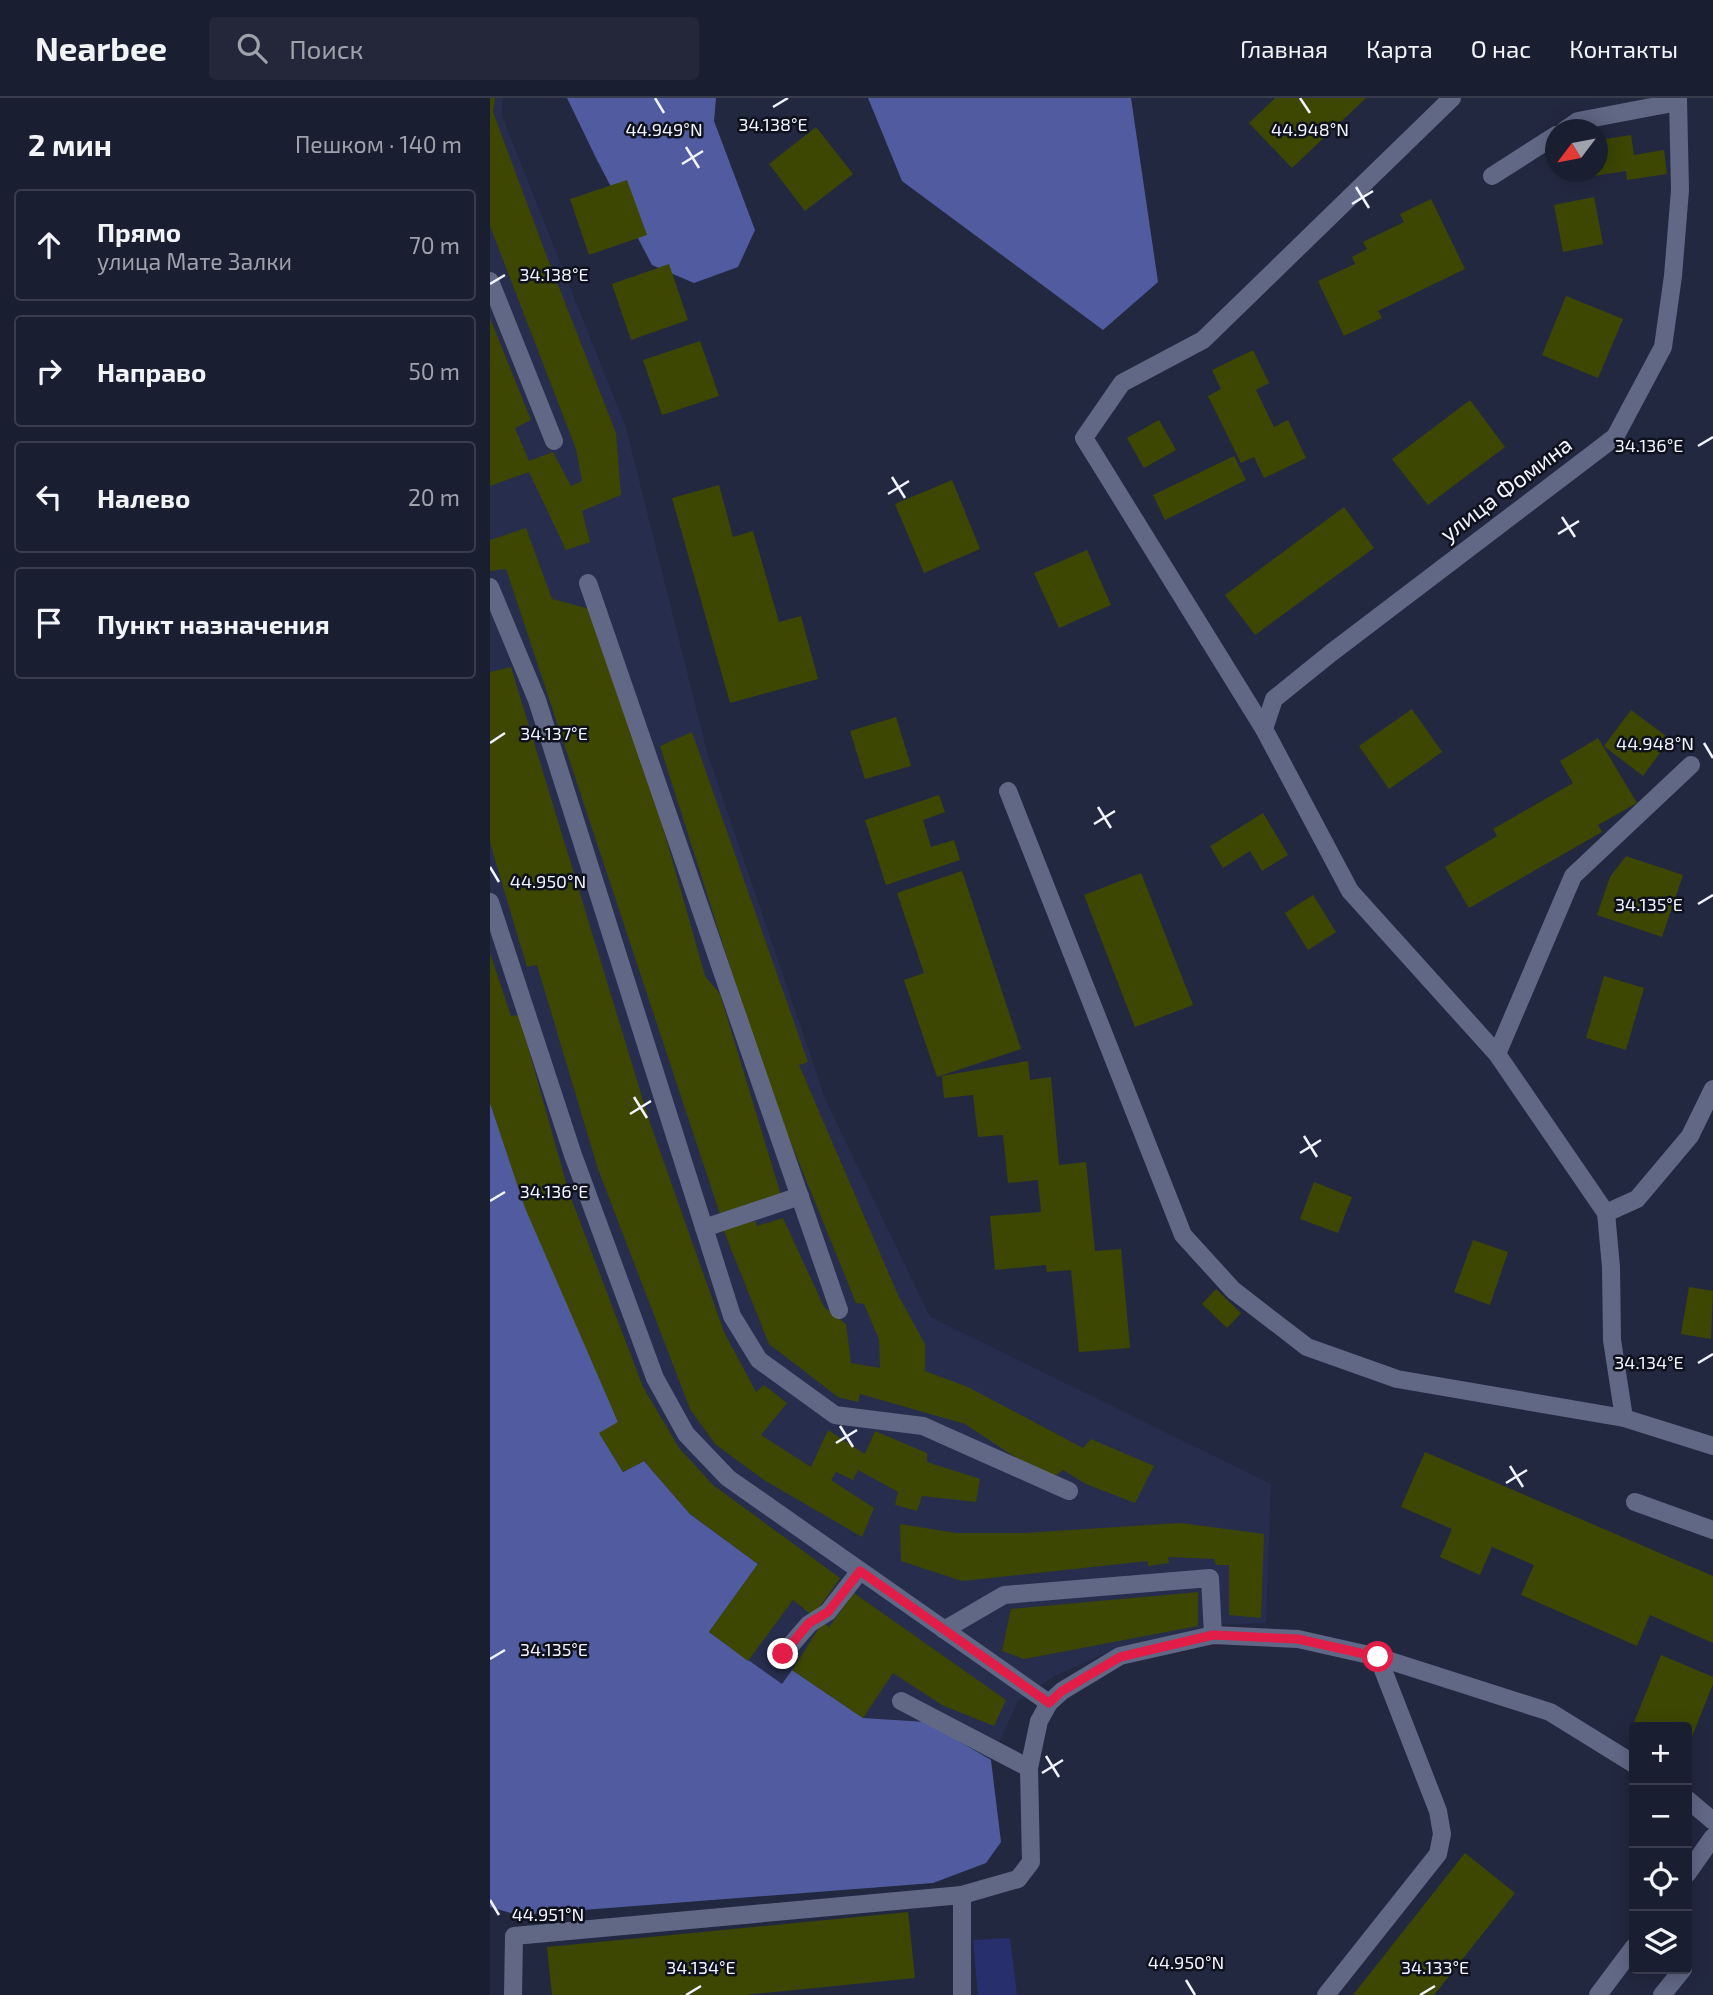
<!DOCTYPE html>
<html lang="ru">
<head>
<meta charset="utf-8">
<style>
	:root { --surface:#1a1e31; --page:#232739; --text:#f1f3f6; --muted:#9fa2ab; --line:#383c4d }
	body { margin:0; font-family:"Exo 2",sans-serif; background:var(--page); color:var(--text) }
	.controls { position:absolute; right:21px; bottom:21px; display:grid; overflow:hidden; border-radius:7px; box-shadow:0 4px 18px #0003 }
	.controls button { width:63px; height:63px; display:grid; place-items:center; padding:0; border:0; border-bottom:2px solid var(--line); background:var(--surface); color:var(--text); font:35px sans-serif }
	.compass { position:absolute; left:1055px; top:21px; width:63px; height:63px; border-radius:50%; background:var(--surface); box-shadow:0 4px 18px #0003; rotate:238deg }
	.stop { position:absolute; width:21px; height:21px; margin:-16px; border:5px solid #e11d48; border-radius:50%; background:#fff }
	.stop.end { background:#e11d48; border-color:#fff; box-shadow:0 2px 7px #0008 }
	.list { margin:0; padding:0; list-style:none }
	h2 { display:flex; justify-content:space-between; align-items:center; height:91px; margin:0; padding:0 28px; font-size:30px }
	h2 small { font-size:23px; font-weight:400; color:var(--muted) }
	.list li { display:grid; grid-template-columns:46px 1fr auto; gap:21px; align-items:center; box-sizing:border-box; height:112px; margin:0 14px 14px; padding:0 14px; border:2px solid var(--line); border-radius:7px }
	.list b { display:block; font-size:26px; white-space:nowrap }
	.list p { margin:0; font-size:23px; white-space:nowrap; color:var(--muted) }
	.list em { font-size:23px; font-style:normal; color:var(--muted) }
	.icon { flex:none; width:38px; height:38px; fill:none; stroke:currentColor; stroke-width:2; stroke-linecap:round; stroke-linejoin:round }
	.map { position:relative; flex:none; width:1223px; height:1897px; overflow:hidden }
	header { display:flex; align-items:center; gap:42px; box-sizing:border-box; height:98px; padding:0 35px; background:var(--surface); border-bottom:2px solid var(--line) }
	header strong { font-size:33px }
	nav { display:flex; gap:38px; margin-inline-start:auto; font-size:24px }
	.search { width:490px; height:63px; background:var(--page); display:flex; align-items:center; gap:18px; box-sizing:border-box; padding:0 24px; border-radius:7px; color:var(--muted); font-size:26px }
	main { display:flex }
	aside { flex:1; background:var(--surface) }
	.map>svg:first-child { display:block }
	.built { fill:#272d4d }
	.green { fill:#272f6c }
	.forest { fill:#505c9f }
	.building { fill:#3d4702 }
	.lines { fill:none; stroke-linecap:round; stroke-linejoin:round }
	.minor { stroke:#616886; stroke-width:18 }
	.route { stroke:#e11d48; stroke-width:9 }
	.ticks { fill:none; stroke:#f1f3fe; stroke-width:2.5 }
	.labels { text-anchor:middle; stroke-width:5; stroke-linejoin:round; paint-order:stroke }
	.street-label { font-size:23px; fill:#f1f3fe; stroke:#0f121d }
	.ticks-label { font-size:18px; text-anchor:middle; fill:#f1f3fe; stroke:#0f121d; stroke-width:5; stroke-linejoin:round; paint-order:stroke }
</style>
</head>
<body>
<header>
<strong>Nearbee</strong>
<div class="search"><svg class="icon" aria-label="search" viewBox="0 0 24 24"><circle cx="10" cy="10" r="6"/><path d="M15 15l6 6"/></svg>Поиск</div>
<nav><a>Главная</a><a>Карта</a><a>О нас</a><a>Контакты</a></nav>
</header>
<main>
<aside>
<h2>2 мин<small>Пешком · 140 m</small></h2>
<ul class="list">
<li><svg class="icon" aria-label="ahead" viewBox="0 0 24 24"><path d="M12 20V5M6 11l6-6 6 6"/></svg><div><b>Прямо</b><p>улица Мате Залки</p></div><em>70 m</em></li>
<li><svg class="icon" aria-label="right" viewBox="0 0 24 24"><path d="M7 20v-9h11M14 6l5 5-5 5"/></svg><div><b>Направо</b></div><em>50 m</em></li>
<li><svg class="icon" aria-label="left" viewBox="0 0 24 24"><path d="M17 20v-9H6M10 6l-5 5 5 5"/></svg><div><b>Налево</b></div><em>20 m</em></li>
<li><svg class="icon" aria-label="arrive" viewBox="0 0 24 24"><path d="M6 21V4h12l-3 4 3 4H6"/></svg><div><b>Пункт назначения</b></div></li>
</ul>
</aside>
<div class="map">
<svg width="1223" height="1897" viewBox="0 0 1223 1897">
	<rect width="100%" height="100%" fill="#232841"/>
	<!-- built -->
	<polygon class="built" points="0,0 13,0 12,18 136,330 217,654 336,1003 440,1219 781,1386 776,1525 722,1527 617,1554 561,1580 528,1603 501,1662 436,1624 373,1620 302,1573 293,1587 219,1534 133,1374 109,1335 0,1005"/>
	<!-- green -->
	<polygon class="green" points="520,1840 527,1897 488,1897 483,1842"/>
	<!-- forest -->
	<g class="forest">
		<polygon points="77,0 226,0 224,23 265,132 248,169 204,185 162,167 107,62"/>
		<polygon points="378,0 641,0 668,184 613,232 412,83"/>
		<polygon points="0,1005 128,1324 110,1336 133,1374 154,1363 200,1416 268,1466 219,1534 292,1586 302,1572 373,1620 436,1624 501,1662 511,1744 496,1765 443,1785 28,1817 0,1809"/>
	</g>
	<!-- building -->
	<g class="building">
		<polygon points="0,0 5,0 3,14 54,151 126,335 131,397 92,413 100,444 76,452 39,374 0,388 0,220 41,322 25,330 39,363 63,354 81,388 92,383 86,351 0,128"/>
		<polygon points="785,0 876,0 802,70 759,25"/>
		<polygon points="326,29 363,76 315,113 279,66"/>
		<polygon points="1141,37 1144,57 1174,52 1177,76 1137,82 1136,73 1104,78 1104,74 1108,74 1108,42"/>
		<polygon points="137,82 157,137 99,157 80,101"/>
		<polygon points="1104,99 1113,146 1073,154 1064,107"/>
		<polygon points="941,101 975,171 888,213 892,220 854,238 828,183 865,166 862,159 877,151 873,144 914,124 910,116"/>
		<polygon points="179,166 198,222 141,242 122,186"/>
		<polygon points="1076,198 1133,221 1108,280 1052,257"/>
		<polygon points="210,243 229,298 172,317 153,262"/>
		<polygon points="763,252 779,285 766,292 784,329 798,322 816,360 774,380 764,359 751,365 718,298 731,291 722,272"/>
		<polygon points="980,302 1015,349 938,407 902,361"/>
		<polygon points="669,322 686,352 654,370 637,340"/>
		<polygon points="744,358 756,382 675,422 663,397"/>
		<polygon points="462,382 490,451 434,475 405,406"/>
		<polygon points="229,387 243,439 263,433 289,524 311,518 328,581 240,605 182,400"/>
		<polygon points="854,409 884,450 765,537 735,497"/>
		<polygon points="36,430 62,501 100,511 148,641 215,878 230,896 291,1097 230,1116 16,471 0,473 0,442"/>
		<polygon points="597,452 621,507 569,530 544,475"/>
		<polygon points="21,569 160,1025 234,1234 266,1294 274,1287 297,1305 271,1337 321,1369 338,1332 375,1356 385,1333 437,1355 437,1364 490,1381 486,1404 432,1398 427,1413 405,1407 408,1394 368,1372 363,1382 346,1374 341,1382 384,1410 372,1439 274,1382 225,1346 200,1311 108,1071 47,867 37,869 3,755 0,743 0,574"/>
		<polygon points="922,611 952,654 899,691 869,648"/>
		<polygon points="1141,612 1180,641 1153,678 1114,648"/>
		<polygon points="406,619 421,668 375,681 360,633"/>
		<polygon points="202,634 318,964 309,967 408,1197 435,1246 435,1273 478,1289 593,1350 601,1341 664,1368 645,1405 596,1386 573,1372 560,1382 475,1326 370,1296 368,1304 348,1299 279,1246 233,1131 265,1123 267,1128 293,1120 334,1209 356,1226 361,1265 390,1270 389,1241 374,1206 366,1205 278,988 170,648"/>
		<polygon points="1108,640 1147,705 1108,727 1112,734 979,810 955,769 1007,738 1003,731 1083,685 1070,663"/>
		<polygon points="449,697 455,714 433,722 441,749 464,742 470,762 396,787 375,722"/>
		<polygon points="773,715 798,757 772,773 760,753 733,770 720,748"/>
		<polygon points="1136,758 1193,777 1172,839 1107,817 1120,779"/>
		<polygon points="472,773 531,951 447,979 414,882 434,875 407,795"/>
		<polygon points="651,775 703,907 645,929 594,797"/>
		<polygon points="823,797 846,834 818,852 795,815"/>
		<polygon points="0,855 21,918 29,917 79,1095 153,1289 189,1350 223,1387 350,1480 323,1518 303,1502 258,1563 219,1534 268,1466 200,1416 154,1363 133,1374 109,1335 128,1324 35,1110 0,1005"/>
		<polygon points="1114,878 1154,890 1136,952 1096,940"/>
		<polygon points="538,963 540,982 561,979 569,1067 596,1064 605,1153 631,1151 640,1250 589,1254 581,1172 557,1174 556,1167 505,1172 500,1118 551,1114 548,1082 518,1085 513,1037 488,1039 483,997 454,1000 452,978"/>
		<polygon points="824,1084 862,1099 848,1135 810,1121"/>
		<polygon points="983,1142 1018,1154 1000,1207 964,1194"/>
		<polygon points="1199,1189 1223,1193 1221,1241 1191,1236"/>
		<polygon points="726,1191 751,1215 737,1230 712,1206"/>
		<polygon points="935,1354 1223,1478 1223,1545 1160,1517 1147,1548 1031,1497 1044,1467 1002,1449 990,1477 950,1459 962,1431 911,1409"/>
		<polygon points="691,1425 774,1436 771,1520 739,1517 739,1467 726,1467 724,1461 678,1459 679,1465 658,1468 658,1463 472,1483 411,1463 410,1426 466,1435 533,1435"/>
		<polygon points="708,1494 708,1528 534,1561 512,1553 521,1511"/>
		<polygon points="364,1495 516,1602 504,1628 452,1607 403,1575 373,1620 302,1572 333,1524 339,1529"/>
		<polygon points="1171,1557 1223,1579 1223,1586 1197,1651 1197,1629 1143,1627"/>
		<polygon points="975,1755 1025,1795 944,1897 863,1897"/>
		<polygon points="418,1814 425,1880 254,1897 62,1897 57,1849"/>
	</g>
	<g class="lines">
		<!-- minor -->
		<g class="minor">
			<polyline points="962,0 713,242 632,285 594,340 774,631 860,793 1007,956 1116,1115 1121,1169 1122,1242 1134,1320"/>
			<polyline points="1075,32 1088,23 1188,4"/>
			<polyline points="1002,78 1066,37"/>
			<polyline points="0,183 64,343"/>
			<polyline points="98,485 349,1212"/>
			<polyline points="0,489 47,602 242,1218 269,1262 345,1317 433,1328 579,1393"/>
			<polyline points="774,631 784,601 841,555 1125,339 1173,249 1183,178 1190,92 1188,0"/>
			<polyline points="518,693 693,1137 743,1192 817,1249 907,1281 1134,1320 1223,1348"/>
			<polyline points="0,804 83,1057 165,1280 196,1336 238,1380 559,1605"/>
			<polyline points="1007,956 1083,778 1201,667"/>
			<polyline points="1116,1115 1147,1101 1200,1038 1223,991"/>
			<polyline points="214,1130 310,1098"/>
			<polyline points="1145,1404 1223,1432"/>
			<polyline points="454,1532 514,1497 720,1480 723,1537"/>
			<polyline points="293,1556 319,1526 338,1514 370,1473"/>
			<polyline points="411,1603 539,1670"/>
			<polyline points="1197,1701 1223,1723"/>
			<polyline points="1197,1776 1223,1739"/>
			<polyline points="23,1897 24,1838 472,1797 528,1781 541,1764 539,1670 549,1623 559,1605 572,1593 630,1558 723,1537 808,1541 888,1559 1060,1614 1144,1666"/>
			<polyline points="472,1897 472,1797"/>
			<polyline points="836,1897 948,1756 952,1736 948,1713 888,1559"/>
			<polyline points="1108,1897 1144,1849"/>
			<polyline points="1172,1897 1193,1871"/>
		</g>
	</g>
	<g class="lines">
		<!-- route -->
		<polyline class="route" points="293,1556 319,1525 338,1514 370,1473 559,1605 572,1593 630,1559 723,1537 808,1541 888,1559"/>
	</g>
	<!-- ticks -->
	<path class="ticks" d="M165,0l9,15M810,0l10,15M283,9l15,-9M196,49l13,21M192,66l21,-13M866,89l13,21M862,106l21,-13M0,186l15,-9M1208,348l15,-9M402,379l13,21M398,396l21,-13M1072,419l13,20M1068,436l21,-13M0,645l15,-10M1214,645l9,15M608,709l13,21M604,726l21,-13M0,769l9,15M1208,806l15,-9M144,999l13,21M140,1016l21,-13M814,1038l13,21M810,1055l21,-13M0,1103l15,-9M1208,1265l15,-9M350,1328l13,21M346,1345l21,-13M1020,1368l13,21M1016,1385l21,-13M0,1561l15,-9M556,1658l13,21M552,1675l21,-13M0,1802l9,15M696,1882l9,15M196,1897l15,-9M930,1897l15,-9"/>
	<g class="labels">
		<!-- street labels -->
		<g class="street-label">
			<text transform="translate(1016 391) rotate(-37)" y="8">улица Фомина</text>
		</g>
	</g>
	<g class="ticks-label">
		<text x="283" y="33">34.138°E</text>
		<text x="174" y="38">44.949°N</text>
		<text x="820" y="38">44.948°N</text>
		<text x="64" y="183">34.138°E</text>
		<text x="1159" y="354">34.136°E</text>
		<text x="64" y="642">34.137°E</text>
		<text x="1165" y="652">44.948°N</text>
		<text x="58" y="790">44.950°N</text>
		<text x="1159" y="813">34.135°E</text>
		<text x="64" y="1100">34.136°E</text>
		<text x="1159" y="1271">34.134°E</text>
		<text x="64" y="1558">34.135°E</text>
		<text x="58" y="1823">44.951°N</text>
		<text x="696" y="1871">44.950°N</text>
		<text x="211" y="1876">34.134°E</text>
		<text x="945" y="1876">34.133°E</text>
	</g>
</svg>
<div class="controls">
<button>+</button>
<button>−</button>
<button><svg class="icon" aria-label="locate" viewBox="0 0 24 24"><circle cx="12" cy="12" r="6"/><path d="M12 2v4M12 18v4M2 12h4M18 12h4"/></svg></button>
<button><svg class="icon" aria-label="layers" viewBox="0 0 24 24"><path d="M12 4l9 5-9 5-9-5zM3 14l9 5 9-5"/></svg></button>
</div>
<svg class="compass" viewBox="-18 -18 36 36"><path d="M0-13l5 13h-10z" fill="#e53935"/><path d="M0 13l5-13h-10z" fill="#9fa2ab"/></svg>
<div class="stop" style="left:888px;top:1559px"></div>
<div class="stop end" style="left:293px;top:1556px"></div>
</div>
</main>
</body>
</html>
